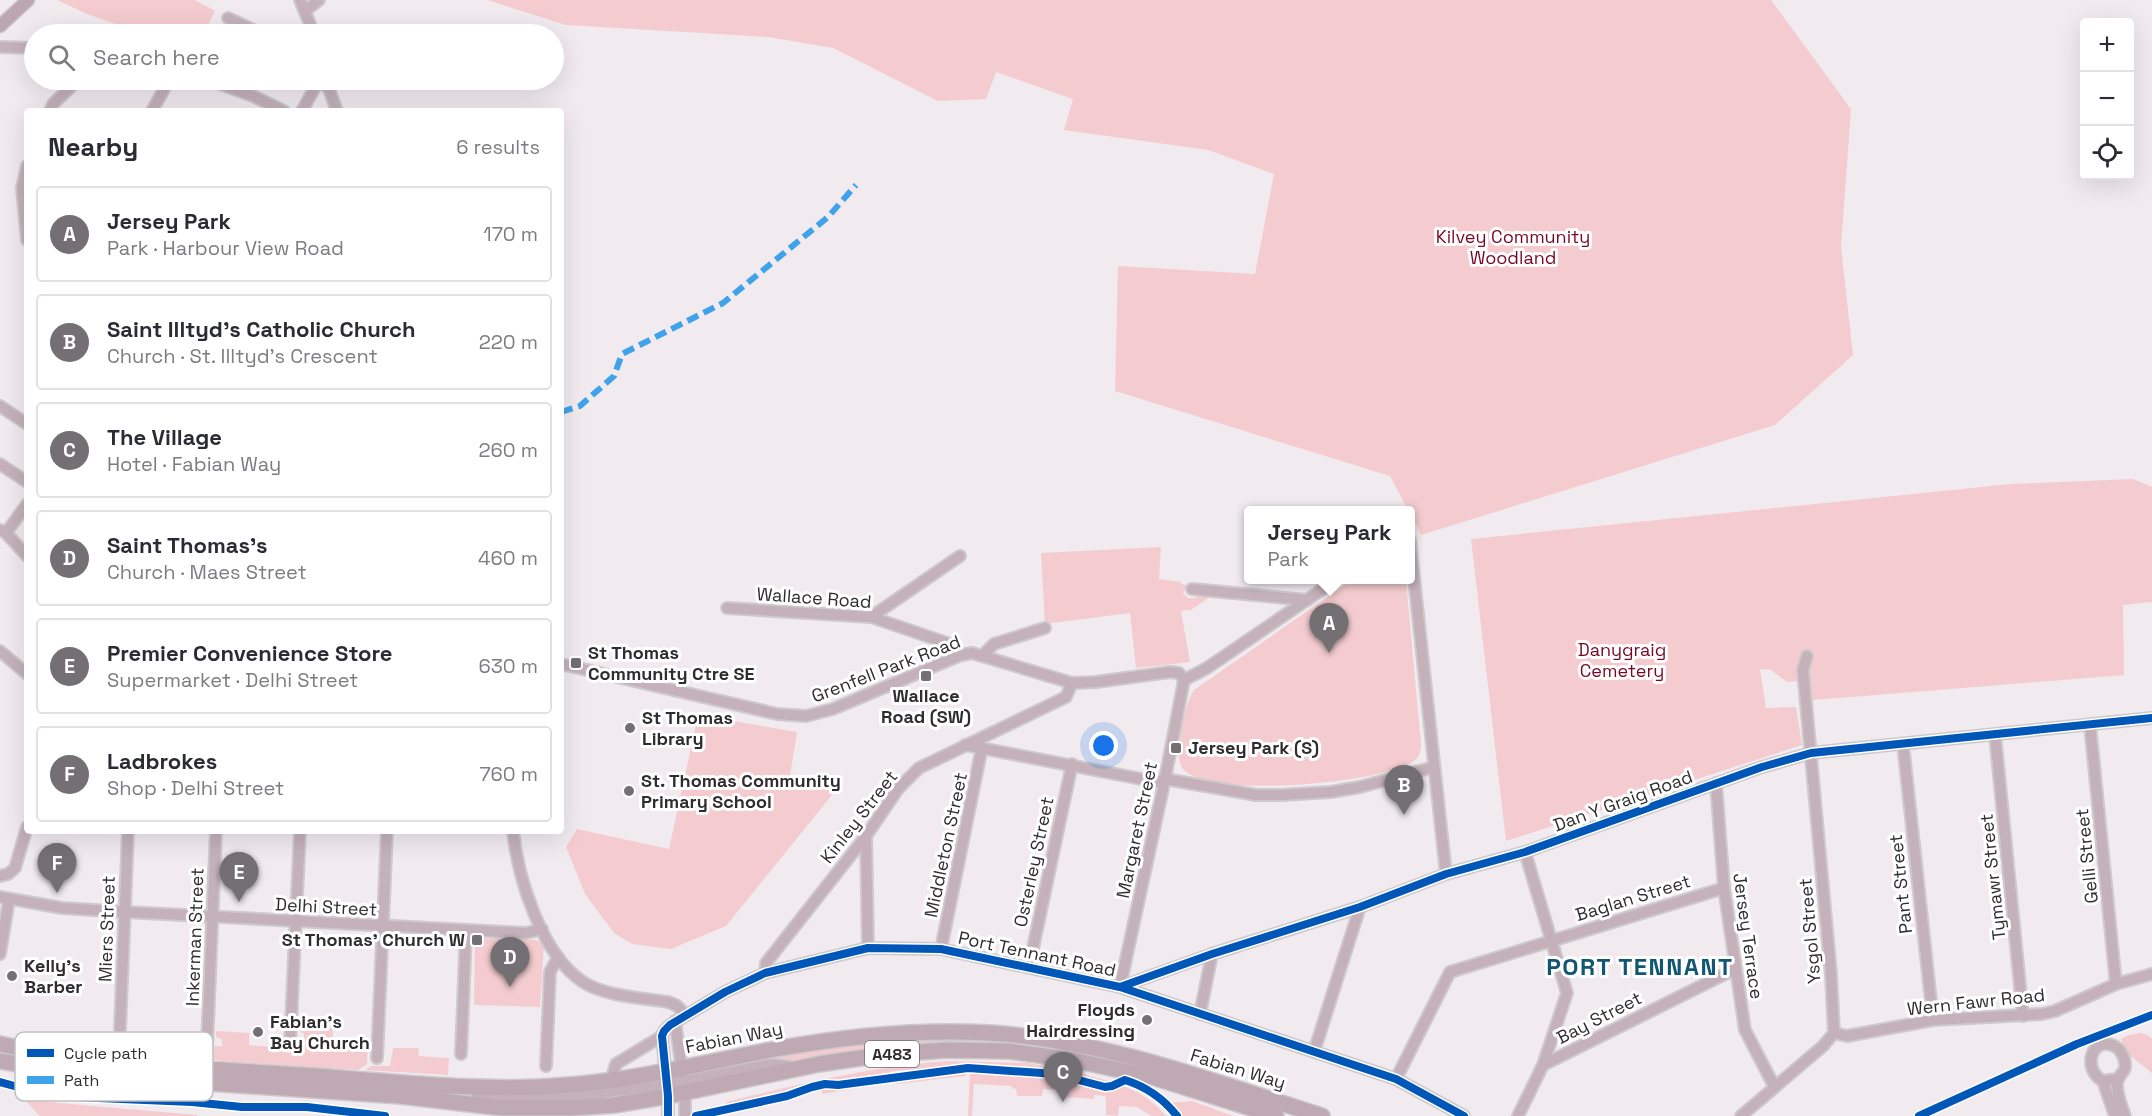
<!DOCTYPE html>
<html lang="en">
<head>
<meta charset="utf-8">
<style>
	:root { --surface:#fff; --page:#f7f7f7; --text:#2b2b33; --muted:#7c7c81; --line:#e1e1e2; --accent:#736f72 }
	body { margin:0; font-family:"Space Grotesk",sans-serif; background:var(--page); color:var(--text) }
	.controls { position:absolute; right:18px; top:18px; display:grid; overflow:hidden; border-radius:6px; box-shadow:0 6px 24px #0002 }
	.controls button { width:54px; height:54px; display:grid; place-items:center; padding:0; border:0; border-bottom:2px solid var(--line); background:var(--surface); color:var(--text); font:30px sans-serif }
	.you { position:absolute; left:1104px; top:746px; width:21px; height:21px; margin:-15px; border:4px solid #fff; border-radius:50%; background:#1a73e8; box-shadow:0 0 0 9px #1a73e833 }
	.badge { display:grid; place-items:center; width:39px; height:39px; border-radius:50%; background:var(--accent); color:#fff; font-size:20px; font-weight:700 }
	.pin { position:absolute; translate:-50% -50px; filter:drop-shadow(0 2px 3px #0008) }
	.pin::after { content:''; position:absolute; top:32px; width:21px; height:18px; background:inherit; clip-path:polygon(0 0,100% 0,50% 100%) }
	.popup { position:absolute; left:1244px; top:506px; width:171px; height:78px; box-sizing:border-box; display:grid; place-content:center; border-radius:6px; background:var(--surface); filter:drop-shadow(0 2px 4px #0005); font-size:20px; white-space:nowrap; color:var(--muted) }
	.popup b { font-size:22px; color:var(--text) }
	.popup::after { content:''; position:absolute; left:50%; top:100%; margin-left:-12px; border:12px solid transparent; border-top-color:var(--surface) }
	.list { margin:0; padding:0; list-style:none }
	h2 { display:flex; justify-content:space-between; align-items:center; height:78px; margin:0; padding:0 24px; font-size:26px }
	h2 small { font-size:20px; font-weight:400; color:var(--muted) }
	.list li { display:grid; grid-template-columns:39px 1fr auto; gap:18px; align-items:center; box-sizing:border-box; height:96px; margin:0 12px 12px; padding:0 12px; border:2px solid var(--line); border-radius:6px }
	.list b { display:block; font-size:22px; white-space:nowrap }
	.list p { margin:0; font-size:20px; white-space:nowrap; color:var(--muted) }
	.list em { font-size:20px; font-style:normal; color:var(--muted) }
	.icon { flex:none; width:33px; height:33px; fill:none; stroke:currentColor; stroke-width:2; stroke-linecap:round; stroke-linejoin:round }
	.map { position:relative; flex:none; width:2152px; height:1116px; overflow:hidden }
	.search { position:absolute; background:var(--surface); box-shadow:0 6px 24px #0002; left:24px; top:24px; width:540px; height:66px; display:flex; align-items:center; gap:15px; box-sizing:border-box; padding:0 21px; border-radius:33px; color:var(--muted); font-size:22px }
	.panel { position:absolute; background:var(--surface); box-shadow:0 6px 24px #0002; left:24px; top:108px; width:540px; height:726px; border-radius:6px }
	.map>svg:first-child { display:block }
	.green { fill:#f4cccf }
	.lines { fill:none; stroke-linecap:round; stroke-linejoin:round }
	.minor-casing { stroke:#cdc9cc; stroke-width:14 }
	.major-casing { stroke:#cdc9cc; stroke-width:15 }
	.highway-casing { stroke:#cdc9cc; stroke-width:18 }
	.minor { stroke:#c4b1b9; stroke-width:10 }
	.major { stroke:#bca7b0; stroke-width:12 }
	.highway { stroke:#bfaab4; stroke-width:15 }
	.quiet { stroke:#3ea3eb; stroke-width:6; stroke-dasharray:12 6; stroke-linecap:butt }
	.cycleway-casing { stroke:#fff; stroke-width:11 }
	.cycleway { stroke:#0057b8; stroke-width:8 }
	.poi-dot { fill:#736f72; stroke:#fff; stroke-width:2 }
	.labels { text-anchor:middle; stroke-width:6; stroke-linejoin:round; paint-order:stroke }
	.shield { fill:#fff; stroke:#6d6b6d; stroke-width:1.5 }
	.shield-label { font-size:16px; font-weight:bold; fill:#2f2c2e }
	.park-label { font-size:18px; fill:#770824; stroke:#fff }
	.street-label { font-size:18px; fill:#2f2c2e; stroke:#fff }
	.poi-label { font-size:18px; font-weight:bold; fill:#2f2c2e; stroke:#fff; text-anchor:start }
	.district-label { font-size:24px; font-weight:bold; letter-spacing:1.5px; fill:#115774; stroke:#fff }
	.key { fill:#fff; stroke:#c1c0c0; stroke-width:1.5 }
	.key-label { font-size:16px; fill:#2f2c2e }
</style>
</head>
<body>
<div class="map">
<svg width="2152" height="1116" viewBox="0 0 2152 1116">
	<rect width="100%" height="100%" fill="#f1ebef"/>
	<!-- green -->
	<g class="green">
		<polygon points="57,0 195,0 215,11 203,34 129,34 130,29 87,14"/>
		<polygon points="487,0 1771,0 1851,109 1841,247 1853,355 1775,425 1421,535 1410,510 1408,510 1390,476 1115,391 1118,266 1255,274 1274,174 1208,150 1064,130 1073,99 996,72 986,99 938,101 833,48 768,37 566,25"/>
		<polygon points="2133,479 2152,487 2152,602 2123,605 2124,675 1801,701 1799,681 1787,682 1771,670 1760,669 1766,708 1796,707 1802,745 1506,841 1471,539 2011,484"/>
		<polygon points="1161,547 1159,579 1181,582 1181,584 1187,585 1183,593 1188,598 1195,598 1199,595 1211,596 1191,610 1181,611 1190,662 1136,668 1130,613 1045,624 1041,553"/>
		<path d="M1352,580h54l15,164c0,5 -1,13 -6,16 -31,24 -207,39 -232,9 -11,-13 2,-66 11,-79z"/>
		<polygon points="698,715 797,732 789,782 836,790 726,926 671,949 632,944 614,933 585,894 566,847 577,829 669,849"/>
		<polygon points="475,938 536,940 544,945 540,1007 474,1005"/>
		<polygon points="300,1025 332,1027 334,1044 368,1044 367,1064 358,1070 223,1061 199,1057 201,1051 210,1051 215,1046 222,1046 222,1039 216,1037 216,1031 249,1033 249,1045 272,1047 273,1045 282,1046 282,1052 294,1053 297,1044 304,1040 304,1034 300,1031"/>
		<polygon points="2141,1033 2149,1036 2152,1039 2152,1073 2128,1054 2121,1039 2129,1035"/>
		<polygon points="956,1036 1094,1052 1308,1116 1294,1116 1169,1077 1060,1051 800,1062 717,1072 715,1066 827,1045"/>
		<polygon points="393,1048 418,1048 419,1056 449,1058 448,1075 365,1070 371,1066 390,1066"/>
		<path d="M947,1061l80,2 41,7 48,13 -24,-3 -36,-10h-27l-45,-6 -14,1 -41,6 -11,-2 -24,2 -25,7 -46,4 -45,14 -51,11 -1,-5c74,-18 146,-36 221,-41z"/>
		<path d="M975,1069l86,6 49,13 10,-3c19,6 33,16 46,31h-15l-14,-9 -18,-1 -1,10 -12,-1v-15l-1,-4 -11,-1v4l-30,-2v-7l-21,-1 -1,7h-25l-1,-7 -4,-1v-2l-38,-2 -2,32h-4l2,-46z"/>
		<polygon points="966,1070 966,1076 896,1084 895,1082 822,1094 821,1087 862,1084"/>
		<polygon points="25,1100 197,1115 197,1116 40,1116"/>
		<polygon points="1192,1101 1233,1116 1181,1116 1170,1103"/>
	</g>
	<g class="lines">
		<!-- minor casing -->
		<g class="minor-casing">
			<g id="minor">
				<polyline points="300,0 314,34"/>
				<polyline points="305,11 319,0"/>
				<polyline points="228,18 262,34"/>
				<polyline points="0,47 34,48"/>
				<polyline points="209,80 253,96 284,111"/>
				<polyline points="321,80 329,89 337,111"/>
				<polyline points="50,111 53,104 78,80"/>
				<polyline points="152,111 169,80"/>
				<polyline points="302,111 319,80"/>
				<polyline points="27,166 22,188 27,240"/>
				<polyline points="0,406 27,424"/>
				<polyline points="0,464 27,482"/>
				<polyline points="0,530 6,533 27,556"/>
				<polyline points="6,533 27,504"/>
				<polyline points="1410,541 1446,874"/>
				<polyline points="1192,589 1307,600"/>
				<polyline points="727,608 871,617 953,645 961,655"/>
				<polyline points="871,617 960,556"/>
				<polyline points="0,651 27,674"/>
				<polyline points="983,655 994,644 1045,628"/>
				<polyline points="561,664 777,714 806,716 833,709 961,655 972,653 1072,683 1096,682 1170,672 1179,673 1184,680"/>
				<polyline points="1184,680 1207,668 1336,580"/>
				<polyline points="2090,725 2116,984"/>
				<polyline points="1995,735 2023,1016"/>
				<polyline points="1903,744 1933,1020"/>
				<polyline points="965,745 1157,782 1165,779 1256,795 1281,795 1331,792 1360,787 1434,767"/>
				<polyline points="1716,783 1724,888 1745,1030 1774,1086"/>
				<path d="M513,831c5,47 28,123 70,151 21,14 60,16 85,20l8,3 10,10"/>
				<polyline points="866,836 868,948"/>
				<polyline points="0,876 8,874 15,868 27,827"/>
				<polyline points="0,897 62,908 125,912 526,933 542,929"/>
				<polyline points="941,949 982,747"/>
				<polyline points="0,954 9,899"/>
				<polyline points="1029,967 1072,764"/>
				<polyline points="765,973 766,963 866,836 898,789 919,768 1066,697 1072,683"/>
				<polyline points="1120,987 1212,954 1360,907 1446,874 1525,852 1762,767 1811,753 2152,718"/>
				<polyline points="1120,987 1165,779 1184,680"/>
				<polyline points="1200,1014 1212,954"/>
				<polyline points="675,1021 685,1092 685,1116"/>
				<polyline points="120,1029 128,831"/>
				<polyline points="1834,1033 1847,1036 1933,1020 2042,1014 2055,1011 2116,984 2152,974"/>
				<polyline points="207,1045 216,831"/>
				<polyline points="290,1045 300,831"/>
				<polyline points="1314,1052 1360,907"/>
				<polyline points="461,1054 466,931"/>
				<polyline points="377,1058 387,831"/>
				<polyline points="1543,1065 1735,969"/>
				<polyline points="546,1066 550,972 558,957"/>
				<polyline points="672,1077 684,1081 771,1064 792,1067"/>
				<polyline points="1396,1079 1450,972 1724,888"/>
				<path d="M2117,1079l-14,2c-21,-12 -12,-43 9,-36 9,3 14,14 13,23 -2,6 -8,9 -8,16 0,12 4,21 8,32"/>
				<polyline points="611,1080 616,1064 662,1036"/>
				<polyline points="2103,1081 2115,1116"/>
				<polyline points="476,1093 506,1097 548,1097 587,1095 667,1084 681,1087 685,1092"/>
				<polyline points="668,1116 668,1096 662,1036 664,1031 670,1025 725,992 765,973 868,948 941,949 1120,987 1396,1079 1464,1116"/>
				<polyline points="1518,1116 1543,1065 1567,993 1525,852"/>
				<polyline points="1741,1116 1823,1046 1834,1033 1831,974 1803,670 1807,656"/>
			</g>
		</g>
		<!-- major casing -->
		<g class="major-casing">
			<polyline id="major" points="0,26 28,0"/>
		</g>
		<!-- highway casing -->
		<g class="highway-casing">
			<g id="highway">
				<path d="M0,1044c99,22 200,24 301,31 89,6 180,18 269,10 69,-6 138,-23 206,-36 71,-13 142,-20 214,-16 114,7 224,49 332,83"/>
				<polyline points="0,1061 64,1072 106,1076 401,1096 503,1108 570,1108 614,1105 668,1096 819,1064 881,1055 945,1050 1009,1051 1074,1060 1156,1078 1276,1116"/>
			</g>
		</g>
		<!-- minor -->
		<use href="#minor" class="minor"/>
		<!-- major -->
		<use href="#major" class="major"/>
		<!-- highway -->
		<use href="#highway" class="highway"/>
		<!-- quiet -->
		<polyline class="quiet" points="561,412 580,406 614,376 622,354 723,303 828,217 856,185"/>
		<!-- cycleway casing -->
		<g class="cycleway-casing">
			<g id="cycleway">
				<polyline points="1120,987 1212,954 1360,907 1446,874 1525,852 1762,767 1811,753 2152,718"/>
				<polyline points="0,1082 51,1096 192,1102 242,1107 307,1107 385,1116"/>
				<polyline points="668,1116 668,1096 662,1036 664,1031 670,1025 725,992 765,973 868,948 941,949 1120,987 1396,1079 1464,1116"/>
				<path d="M696,1116l91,-20 25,-9 13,-3 13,1 130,-17 88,6 49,13 7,-1 13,-6c22,7 38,18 52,36"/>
				<polyline points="1919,1116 2077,1044 2152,1015"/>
			</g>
		</g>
		<!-- cycleway -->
		<use href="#cycleway" class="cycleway"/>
	</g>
	<!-- markers -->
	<g class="poi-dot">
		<rect x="570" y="657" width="12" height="12" rx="3"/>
		<rect x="920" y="670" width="12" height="12" rx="3"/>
		<circle cx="630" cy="728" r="6"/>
		<rect x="1170" y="742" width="12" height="12" rx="3"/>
		<circle cx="629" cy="791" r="6"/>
		<rect x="471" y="934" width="12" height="12" rx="3"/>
		<circle cx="12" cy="976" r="6"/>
		<circle cx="1147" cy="1020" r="6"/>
		<circle cx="258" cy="1032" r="6"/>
	</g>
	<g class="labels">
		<!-- shield labels -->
		<rect class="shield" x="865" y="1041" width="54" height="26" rx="4.5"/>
		<g class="shield-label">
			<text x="892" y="1060">A483</text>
		</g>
		<!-- park labels -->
		<g class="park-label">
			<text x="1513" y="243">Kilvey Community<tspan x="1513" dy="21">Woodland</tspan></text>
			<text x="1622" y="656">Danygraig<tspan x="1622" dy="21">Cemetery</tspan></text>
		</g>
		<!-- street labels -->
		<g class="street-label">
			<text transform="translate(814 598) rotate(4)" y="6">Wallace Road</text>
			<text transform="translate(886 669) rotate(-21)" y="6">Grenfell Park Road</text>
			<text transform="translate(1623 801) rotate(-20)" y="6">Dan Y Graig Road</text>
			<text transform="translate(859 817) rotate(-52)" y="6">Kinley Street</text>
			<text transform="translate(1137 830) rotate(-78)" y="6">Margaret Street</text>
			<text transform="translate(946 845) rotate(-78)" y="6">Middleton Street</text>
			<text transform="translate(2087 856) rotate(-96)" y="6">Gelli Street</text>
			<text transform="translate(1034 862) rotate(-78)" y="6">Osterley Street</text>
			<text transform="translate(1993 877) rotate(-96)" y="6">Tymawr Street</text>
			<text transform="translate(1901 884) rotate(-96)" y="6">Pant Street</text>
			<text transform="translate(1633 898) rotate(-17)" y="6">Baglan Street</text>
			<text transform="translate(326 907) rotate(3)" y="6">Delhi Street</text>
			<text transform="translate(107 929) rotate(-88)" y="6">Miers Street</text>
			<text transform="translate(1810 931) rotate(-95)" y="6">Ysgol Street</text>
			<text transform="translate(1748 936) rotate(82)" y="6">Jersey Terrace</text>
			<text transform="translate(195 937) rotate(-88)" y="6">Inkerman Street</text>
			<text transform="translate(1037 954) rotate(12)" y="6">Port Tennant Road</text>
			<text transform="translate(1976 1002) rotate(-6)" y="6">Wern Fawr Road</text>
			<text transform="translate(1599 1018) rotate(-27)" y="6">Bay Street</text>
			<text transform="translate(734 1038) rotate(-11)" y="6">Fabian Way</text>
			<text transform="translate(1238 1069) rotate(17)" y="6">Fabian Way</text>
		</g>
		<!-- poi labels -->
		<g class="poi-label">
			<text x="588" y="659">St Thomas<tspan x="588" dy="21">Community Ctre SE</tspan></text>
			<text x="926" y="702" text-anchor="middle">Wallace<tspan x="926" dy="21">Road (SW)</tspan></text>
			<text x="642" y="724">St Thomas<tspan x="642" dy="21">Library</tspan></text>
			<text x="1188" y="754">Jersey Park (S)</text>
			<text x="641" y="787">St. Thomas Community<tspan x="641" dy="21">Primary School</tspan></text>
			<text x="465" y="946" text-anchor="end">St Thomas' Church W</text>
			<text x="24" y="972">Kelly's<tspan x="24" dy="21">Barber</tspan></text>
			<text x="1135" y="1016" text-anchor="end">Floyds<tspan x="1135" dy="21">Hairdressing</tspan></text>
			<text x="270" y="1028">Fabian's<tspan x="270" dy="21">Bay Church</tspan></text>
		</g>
		<!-- district labels -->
		<g class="district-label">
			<text x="1640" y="975">PORT TENNANT</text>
		</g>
	</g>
	<!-- legend -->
	<rect x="15" y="1032" width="198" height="69" rx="9" class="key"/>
	<rect x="27" y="1049" width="27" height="8" fill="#0057b8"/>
	<rect x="27" y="1076" width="27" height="8" fill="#3ea3eb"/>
	<g class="key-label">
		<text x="64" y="1059">Cycle path</text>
		<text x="64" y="1086">Path</text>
	</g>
</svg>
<div class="controls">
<button>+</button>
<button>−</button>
<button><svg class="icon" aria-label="locate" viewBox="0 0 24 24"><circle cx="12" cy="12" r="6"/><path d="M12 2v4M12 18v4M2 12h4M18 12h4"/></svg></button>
</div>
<div class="you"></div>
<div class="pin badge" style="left:1329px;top:653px">A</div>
<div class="popup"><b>Jersey Park</b>Park</div>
<div class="pin badge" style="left:1404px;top:815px">B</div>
<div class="pin badge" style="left:1063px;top:1102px">C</div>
<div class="pin badge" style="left:510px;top:987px">D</div>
<div class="pin badge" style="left:239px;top:902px">E</div>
<div class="pin badge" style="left:57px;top:893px">F</div>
<div class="search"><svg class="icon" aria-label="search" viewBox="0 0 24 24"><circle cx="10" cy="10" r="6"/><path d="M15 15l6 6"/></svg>Search here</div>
<section class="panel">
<h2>Nearby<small>6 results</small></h2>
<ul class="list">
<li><span class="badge">A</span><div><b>Jersey Park</b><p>Park · Harbour View Road</p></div><em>170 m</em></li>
<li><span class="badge">B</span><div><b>Saint Illtyd's Catholic Church</b><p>Church · St. Illtyd's Crescent</p></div><em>220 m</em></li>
<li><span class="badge">C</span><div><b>The Village</b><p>Hotel · Fabian Way</p></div><em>260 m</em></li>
<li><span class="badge">D</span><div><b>Saint Thomas's</b><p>Church · Maes Street</p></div><em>460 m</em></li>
<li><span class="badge">E</span><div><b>Premier Convenience Store</b><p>Supermarket · Delhi Street</p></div><em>630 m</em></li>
<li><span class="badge">F</span><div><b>Ladbrokes</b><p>Shop · Delhi Street</p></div><em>760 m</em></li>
</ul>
</section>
</div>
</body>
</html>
